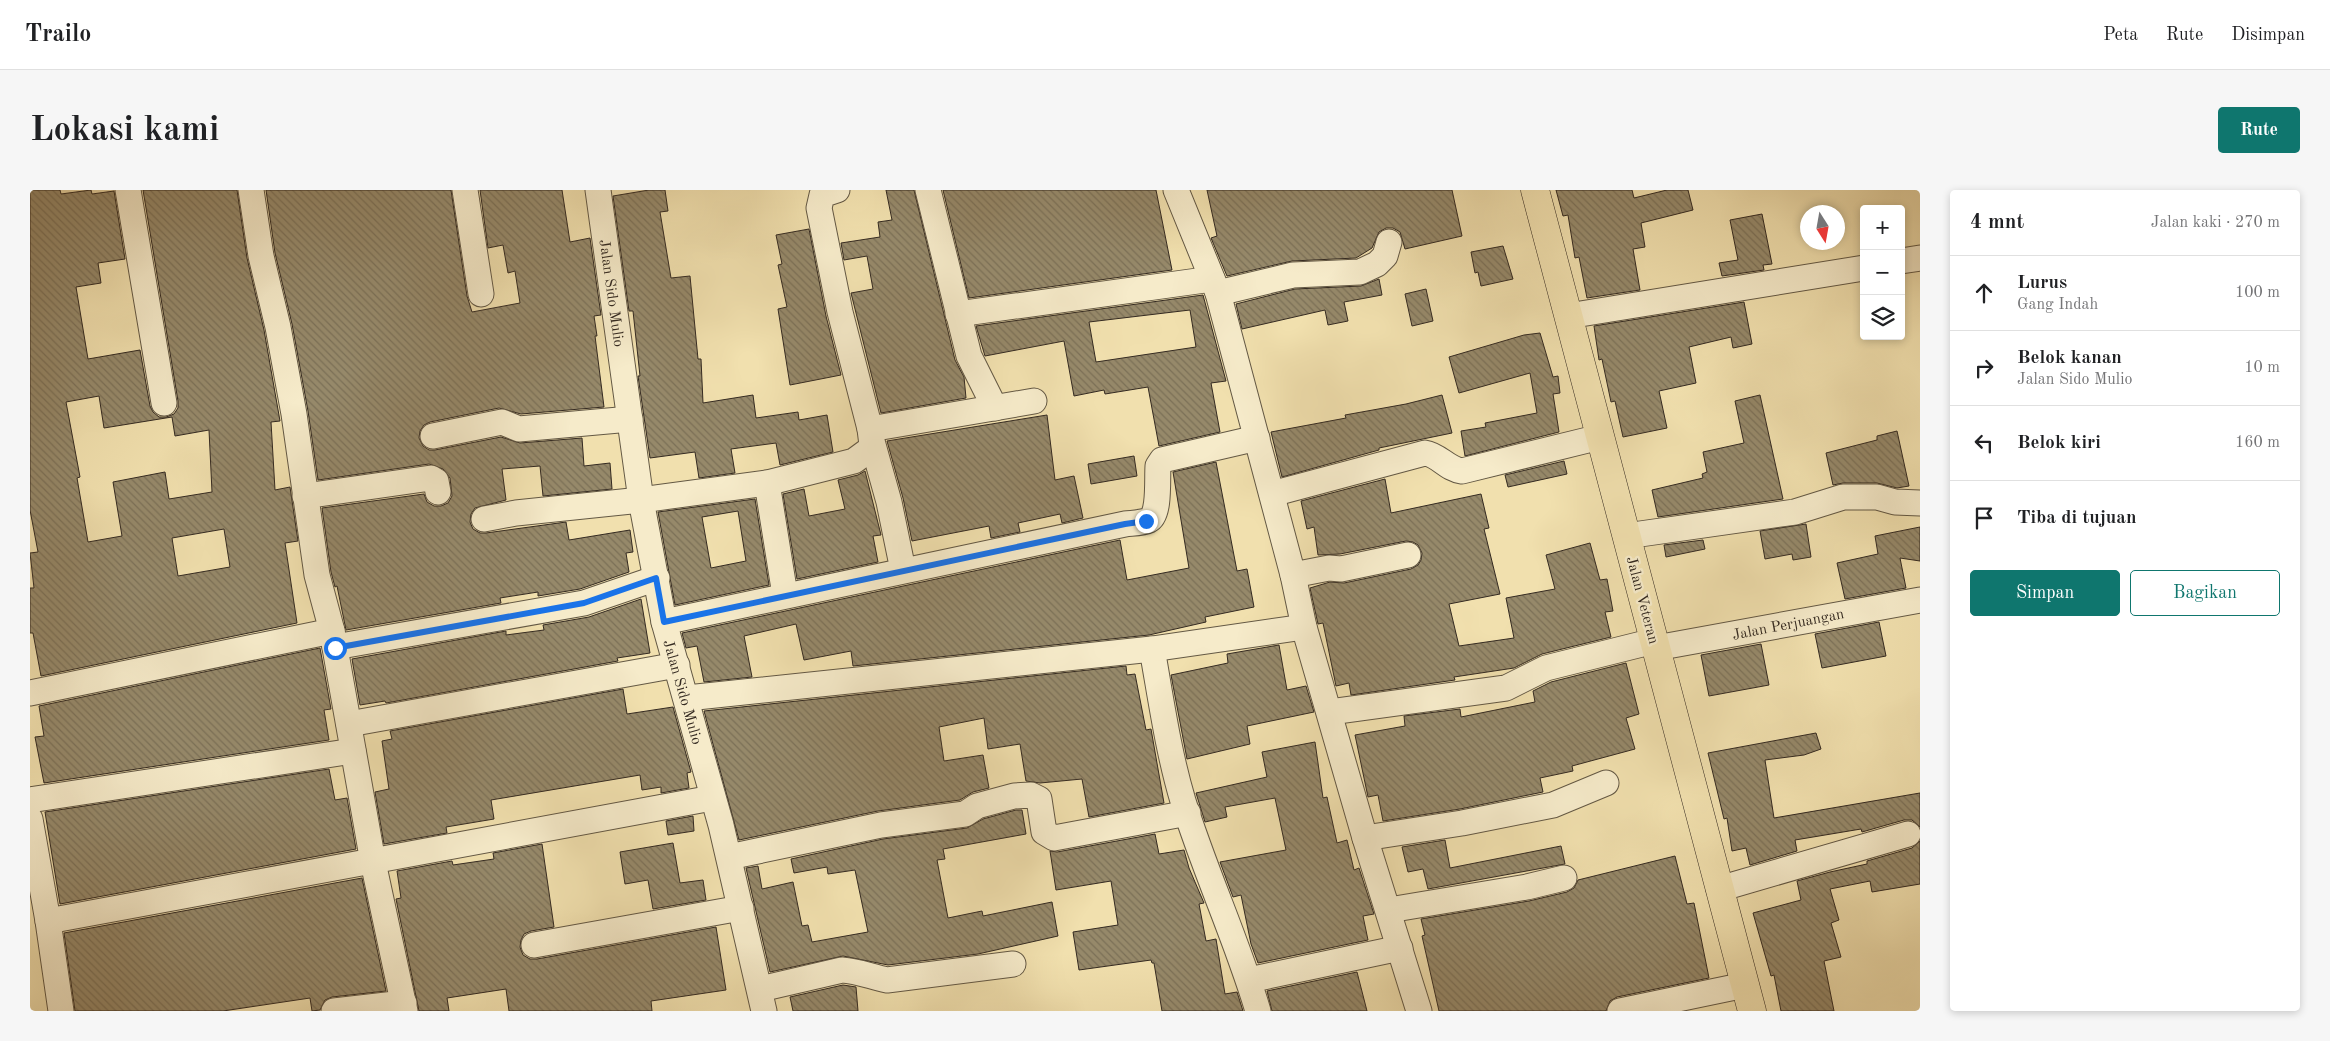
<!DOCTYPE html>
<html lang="id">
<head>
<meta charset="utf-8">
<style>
	:root { --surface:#fff; --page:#f6f6f6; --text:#202124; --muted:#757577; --line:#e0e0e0; --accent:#0f766e }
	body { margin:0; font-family:"Old Standard TT",serif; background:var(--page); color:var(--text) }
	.controls { position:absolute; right:15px; top:15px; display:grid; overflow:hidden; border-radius:5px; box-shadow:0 2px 8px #0003 }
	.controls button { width:45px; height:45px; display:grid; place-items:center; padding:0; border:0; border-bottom:1px solid var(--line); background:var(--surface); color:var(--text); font:25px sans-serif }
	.compass { position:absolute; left:1770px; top:15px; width:45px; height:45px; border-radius:50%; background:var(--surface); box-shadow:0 2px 8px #0003; rotate:169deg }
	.stop { position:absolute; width:15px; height:15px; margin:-11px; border:4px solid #1a73e8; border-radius:50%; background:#fff }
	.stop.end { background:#1a73e8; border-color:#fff; box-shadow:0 1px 5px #0008 }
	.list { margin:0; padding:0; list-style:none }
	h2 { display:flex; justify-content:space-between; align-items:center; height:65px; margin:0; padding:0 20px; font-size:21px }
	h2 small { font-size:16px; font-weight:400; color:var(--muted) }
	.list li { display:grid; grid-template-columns:32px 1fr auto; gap:15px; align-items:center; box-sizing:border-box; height:75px; padding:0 20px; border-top:1px solid var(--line) }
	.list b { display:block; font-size:19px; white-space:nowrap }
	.list p { margin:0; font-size:16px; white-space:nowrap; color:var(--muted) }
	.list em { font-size:16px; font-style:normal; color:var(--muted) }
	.actions { display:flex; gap:10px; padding:15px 20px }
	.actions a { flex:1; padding:11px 0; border:1px solid var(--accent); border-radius:5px; text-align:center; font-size:18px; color:var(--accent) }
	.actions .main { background:var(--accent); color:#fff }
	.icon { flex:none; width:28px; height:28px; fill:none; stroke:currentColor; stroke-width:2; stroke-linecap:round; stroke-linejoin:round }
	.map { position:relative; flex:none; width:1890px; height:821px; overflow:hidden; border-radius:5px }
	header { display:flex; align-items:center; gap:30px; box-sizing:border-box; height:70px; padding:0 25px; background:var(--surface); border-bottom:1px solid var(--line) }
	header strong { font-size:24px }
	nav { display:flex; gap:28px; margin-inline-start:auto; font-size:18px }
	.intro { display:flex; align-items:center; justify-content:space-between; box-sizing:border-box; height:120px; padding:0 30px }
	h1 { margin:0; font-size:35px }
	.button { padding:12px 22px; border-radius:5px; background:var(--accent); color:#fff; font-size:18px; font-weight:700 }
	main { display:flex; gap:30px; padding:0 30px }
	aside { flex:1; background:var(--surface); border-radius:5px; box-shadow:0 2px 8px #0003 }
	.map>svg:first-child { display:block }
	.building { fill:url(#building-back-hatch); stroke:#342a21; fill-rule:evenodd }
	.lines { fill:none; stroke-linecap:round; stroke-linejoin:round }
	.minor-casing { stroke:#635844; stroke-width:27 }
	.major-casing { stroke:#342a21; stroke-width:29 }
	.minor { stroke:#f6ebca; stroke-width:25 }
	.major { stroke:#f1e0ae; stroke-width:28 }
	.route { stroke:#1a73e8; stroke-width:6 }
	.labels { text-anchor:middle; stroke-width:4.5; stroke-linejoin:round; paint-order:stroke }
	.street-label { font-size:15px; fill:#342a21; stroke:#f6ebca }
</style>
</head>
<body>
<header>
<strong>Trailo</strong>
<nav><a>Peta</a><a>Rute</a><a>Disimpan</a></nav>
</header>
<div class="intro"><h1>Lokasi kami</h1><a class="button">Rute</a></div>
<main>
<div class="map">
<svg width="1890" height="821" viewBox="0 0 1890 821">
	<defs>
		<pattern id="building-back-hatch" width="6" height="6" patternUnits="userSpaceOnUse" patternTransform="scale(1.25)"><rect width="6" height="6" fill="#96896a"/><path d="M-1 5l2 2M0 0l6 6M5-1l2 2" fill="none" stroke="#7b7057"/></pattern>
	</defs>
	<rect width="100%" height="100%" fill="#f1e0ae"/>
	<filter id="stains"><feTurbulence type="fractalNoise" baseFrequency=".004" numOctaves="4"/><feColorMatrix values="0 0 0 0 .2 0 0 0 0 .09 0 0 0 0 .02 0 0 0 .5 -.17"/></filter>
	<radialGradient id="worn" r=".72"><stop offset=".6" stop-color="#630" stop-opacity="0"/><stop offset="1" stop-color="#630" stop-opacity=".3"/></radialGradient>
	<!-- building -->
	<g class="building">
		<path d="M0,0h30l1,4 30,-4 1,4 22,-3 11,68 -27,4 3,20 -25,4 12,72 52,-9 10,56 3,6 6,5h7l8,-3 4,-6v-7l-35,-211h94l10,68 17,72 16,91 -9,1 4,68 15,-3 8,54 -13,2 12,80 -256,53 -8,-43h-3v-45h4l-4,-35 8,-1 -8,-42zM69,206l5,32 68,-11 3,19 34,-6 3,62 -43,7 -4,-27 -52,10 9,54 -34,6 -11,-64 3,-1 -14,-75zM194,339l6,38 -52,9 -6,-38z"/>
		<polygon points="236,0 421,0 437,106 442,122 490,113 485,81 478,83 473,55 458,58 450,0 532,0 540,52 560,48 571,125 564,126 567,146 565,146 574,217 491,224 469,218 400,232 394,235 390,241 389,248 393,256 399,260 405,260 471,247 490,253 552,248 554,276 580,273 582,299 513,306 510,276 472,279 476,310 445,318 441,324 440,332 443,339 450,343 456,343 536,332 539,350 600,340 603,362 596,363 599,382 550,399 508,406 508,402 470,408 471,413 316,440 307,396 305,397 301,382 292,318 394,304 397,312 404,316 411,316 418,313 422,306 420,288 413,279 399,274 288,290 278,221 262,134 245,63"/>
		<polygon points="619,0 635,0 638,21 630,22 641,88 660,86 668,169 671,169 673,213 723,205 726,228 768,222 769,230 797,225 803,262 750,275 746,253 701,259 705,283 669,288 665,262 620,268 608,186 610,186 603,121 599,121 583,6"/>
		<polygon points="856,0 884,0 925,170 934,187 936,208 851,223 821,103 843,99 837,66 814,70 811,53 850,47 848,32 862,30"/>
		<polygon points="913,0 1126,0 1142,80 939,108"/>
		<polygon points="1177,0 1422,0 1432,46 1375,59 1370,42 1363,38 1356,38 1349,42 1342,58 1326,68 1262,71 1197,86 1181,48 1187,46"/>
		<polygon points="1526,0 1602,0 1604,8 1637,0 1658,0 1663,20 1611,33 1615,57 1603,59 1610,100 1557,108 1549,67 1545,68 1538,25 1533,26"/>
		<polygon points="1732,24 1742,74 1733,75 1734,80 1692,86 1689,73 1708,70 1700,30"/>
		<polygon points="779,39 796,126 811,185 760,195 748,119 757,117 748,75 752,74 746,45"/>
		<polygon points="1473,56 1483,89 1451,96 1448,82 1445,83 1441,62"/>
		<polygon points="1349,89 1352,105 1314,112 1318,131 1298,135 1295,120 1212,139 1206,114 1265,99 1331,96"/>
		<polygon points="1396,99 1403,131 1382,136 1375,104"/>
		<path d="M1173,105l23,86 -15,2 9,49 -61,14 -11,-59 -43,7 -1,-4 -30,6 -10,-55 -79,15 -9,-30zM1160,120l6,37 -100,15 -7,-40z"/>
		<polygon points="1714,112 1722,154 1703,158 1701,147 1659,157 1666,193 1629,201 1637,238 1593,247 1585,211 1581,212 1572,169 1569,170 1564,136"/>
		<polygon points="1510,143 1523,187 1528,186 1530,203 1523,204 1529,242 1435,266 1431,241 1456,237 1455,233 1507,223 1500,183 1429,203 1419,167 1494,145"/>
		<polygon points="1412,205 1422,243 1349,258 1349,260 1252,287 1241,242 1316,228 1315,225 1376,214"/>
		<polygon points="1730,205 1753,309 1628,327 1622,300 1673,288 1672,284 1677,282 1673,262 1714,253 1705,211"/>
		<polygon points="1017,225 1025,290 1044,286 1053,328 1032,333 1030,324 988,333 990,342 961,348 959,336 882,351 873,308 857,251"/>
		<polygon points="1867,241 1879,296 1867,298 1847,293 1813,293 1803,295 1796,263 1847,250 1847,246"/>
		<polygon points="1104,266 1107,286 1061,294 1058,274"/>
		<polygon points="1534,271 1537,284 1478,297 1475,285"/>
		<polygon points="1186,272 1207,381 1217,379 1224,417 1175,427 1176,432 1119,445 823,476 821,461 774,470 766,434 714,446 722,487 674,492 667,456 656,458 652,443 1090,350 1097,390 1159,378 1143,282"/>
		<polygon points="835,281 851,345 843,346 848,372 767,389 753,304 774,299 779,326 815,319 808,290 828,285"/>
		<polygon points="1355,289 1361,323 1451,304 1459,338 1454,339 1470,404 1419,414 1429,456 1484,448 1476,408 1525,399 1516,365 1560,353 1570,390 1577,389 1583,421 1575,422 1581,447 1512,464 1484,478 1424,487 1425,490 1321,505 1319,493 1306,496 1293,433 1288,434 1280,398 1300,392 1314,393 1381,379 1388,375 1391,370 1392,363 1388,355 1383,352 1376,351 1310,364 1288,365 1284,337 1277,339 1271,311"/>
		<path d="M725,309l14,86 -94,20 -17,-93zM708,321l8,50 -35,7 -9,-51z"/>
		<polygon points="1776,334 1781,367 1763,370 1762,364 1735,369 1730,341"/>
		<polygon points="1890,337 1890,371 1870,368 1876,398 1815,409 1807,373 1848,364 1845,346"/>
		<polygon points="1673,350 1675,359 1636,367 1634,355"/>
		<polygon points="611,409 620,463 587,468 588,471 356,513 355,511 330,515 322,469 476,441 476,445 514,440 513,435 559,427"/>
		<polygon points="1849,432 1856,466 1792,478 1785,444"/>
		<polygon points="1731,454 1739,495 1679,506 1671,465"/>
		<polygon points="1249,455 1257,500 1276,496 1284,522 1217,536 1220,554 1157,569 1141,485 1198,473 1197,464"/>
		<polygon points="290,458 301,519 294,520 299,550 14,593 5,547 14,546 9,516"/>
		<polygon points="1596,473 1609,524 1596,528 1605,559 1542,576 1543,581 1510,588 1513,602 1430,619 1353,631 1348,605 1338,607 1325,545 1375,536 1374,526 1430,519 1431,527 1505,512 1503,501 1521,492"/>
		<polygon points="1096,476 1097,485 1105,484 1116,540 1121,539 1134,613 1059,627 1052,589 1010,593 996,591 990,554 958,559 954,528 909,537 914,571 953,565 959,598 943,602 930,610 848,621 709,650 674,521"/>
		<polygon points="593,499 597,524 643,517 661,582 657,583 659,598 631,603 631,597 612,600 610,585 461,610 464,629 416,637 417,643 354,654 345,602 359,599 352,551 362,549 360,541"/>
		<polygon points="1786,543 1791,559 1774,565 1735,570 1744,628 1890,603 1890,637 1882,630 1874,630 1832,642 1831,639 1765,650 1767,661 1720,675 1716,658 1702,661 1697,628 1694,629 1678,563"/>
		<polygon points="1285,552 1293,608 1297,607 1307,653 1317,650 1324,680 1329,678 1344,724 1333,726 1338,750 1228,773 1221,754 1211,705 1203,707 1190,672 1256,660 1245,608 1195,617 1197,627 1175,632 1166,603 1237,587 1232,562"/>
		<polygon points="299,579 305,610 317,608 326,659 30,714 15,622"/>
		<polygon points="986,620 992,620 996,644 913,659 915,669 907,670 918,728 952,721 953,726 1022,712 1028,746 948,764 858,775 813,766 740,782 716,678 728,676 732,699 763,692 772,736 778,735 782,752 838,742 825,680 798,684 797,677 764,683 761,669 853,649 937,638 953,629"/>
		<polygon points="663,626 664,641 638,645 636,631"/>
		<polygon points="1125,644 1129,664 1154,660 1159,678 1174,713 1169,714 1176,751 1186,749 1195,804 1207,802 1213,821 1132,821 1124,773 1122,773 1121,770 1049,780 1043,742 1088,735 1081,691 1026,700 1020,661 1027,662"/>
		<polygon points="1415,650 1420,678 1531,656 1535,674 1398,699 1393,679 1378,682 1372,657"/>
		<polygon points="1890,651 1890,694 1842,702 1840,691 1800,699 1809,730 1801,733 1811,767 1794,771 1804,821 1751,821 1744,785 1741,786 1723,723 1771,710 1767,691 1800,682 1837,674 1837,671 1882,658"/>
		<polygon points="643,653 650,693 673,690 676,710 623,719 618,690 595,694 590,662"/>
		<polygon points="512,654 524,737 501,741 494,744 491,750 490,757 493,765 500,769 507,769 686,737 696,800 621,811 622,821 479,821 476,799 417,808 419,821 389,821 366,709 371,708 367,681 422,671 423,675 464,669 463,663"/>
		<polygon points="1645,666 1657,714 1664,713 1679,788 1587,807 1580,811 1576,821 1409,821 1392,746 1395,745 1391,729 1499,711 1537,702 1544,698 1548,690"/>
		<polygon points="332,688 356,801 302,807 295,810 290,820 282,821 280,808 193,821 45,821 34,743"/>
		<polygon points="1327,782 1337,821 1242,821 1237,801"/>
		<polygon points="813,795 826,797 828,821 763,821 760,807"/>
	</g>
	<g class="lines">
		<!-- minor casing -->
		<g class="minor-casing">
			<g id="minor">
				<polyline points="98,0 134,213"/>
				<polyline points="221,0 231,66 248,137 264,224 287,385 302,441 343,672 375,821"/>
				<polyline points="435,0 451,104"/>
				<polyline points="568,0 611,310 634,432 691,635 734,821"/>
				<polyline points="898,0 939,166 965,218"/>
				<polyline points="1146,0 1188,103 1263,385 1274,437 1335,648 1389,821"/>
				<polyline points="1871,71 1890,68"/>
				<polyline points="1188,103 1263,85 1330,82 1347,74 1355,66 1359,52"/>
				<polyline points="928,124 1182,89"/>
				<polyline points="1538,126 1834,78"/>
				<polyline points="840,239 1004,211"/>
				<polyline points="403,246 472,232 489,239 600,229"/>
				<polyline points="842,251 859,312 873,380"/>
				<polyline points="737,293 755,405"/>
				<path d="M1242,304l153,-41c14,2 22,16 37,18l138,-34"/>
				<polyline points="275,306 401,288 406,291 408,302"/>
				<polyline points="454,329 486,323 611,310 737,293 824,271 839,260 842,255 840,239 810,122 789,18 792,5 807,0"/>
				<polyline points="1596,346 1765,322 1813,307 1847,307 1865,312 1890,313"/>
				<polyline points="1263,385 1299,378 1311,379 1378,365"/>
				<path d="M634,432l461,-98c8,-1 17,-1 24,-4 11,-5 8,-42 9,-54l4,-6 95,-22"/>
				<polyline points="305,457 554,413 627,388"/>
				<polyline points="1626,458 1890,410"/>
				<path d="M1122,459c9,50 16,102 31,152 22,71 54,139 75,210"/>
				<polyline points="0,503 302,441"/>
				<polyline points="657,508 1122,459 1274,437"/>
				<polyline points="1300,522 1476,498 1516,478 1624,451"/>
				<polyline points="319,534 647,475"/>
				<polyline points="0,610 323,561"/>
				<polyline points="0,629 18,731 31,821"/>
				<polyline points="1335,648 1432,633 1523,615 1576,593"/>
				<polyline points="699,667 851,635 935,624 947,616 984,606 1001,605 1009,609 1014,642 1024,648 1158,623"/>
				<polyline points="1689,699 1878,644"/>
				<polyline points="1359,720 1497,697 1534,688"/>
				<polyline points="18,731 682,608"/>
				<polyline points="504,755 711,718"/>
				<polyline points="1219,790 1370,758"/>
				<path d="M730,799l82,-19c16,1 30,7 45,10l126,-16"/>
				<polyline points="304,821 374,813"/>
				<polyline points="1590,821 1715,795"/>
			</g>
		</g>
		<!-- major casing -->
		<g class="major-casing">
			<polyline id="major" points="1505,0 1722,821"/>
		</g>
		<!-- minor -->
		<use href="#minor" class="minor"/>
		<!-- major -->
		<use href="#major" class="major"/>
	</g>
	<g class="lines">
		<!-- route -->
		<polyline class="route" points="305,458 554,413 626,388 634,432 1095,334 1116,331"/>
	</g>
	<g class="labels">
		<!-- street labels -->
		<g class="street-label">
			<text transform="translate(582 103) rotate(82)" y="5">Jalan Sido Mulio</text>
			<text transform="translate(1613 410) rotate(75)" y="5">Jalan Veteran</text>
			<text transform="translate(1758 434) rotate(-11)" y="5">Jalan Perjuangan</text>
			<text transform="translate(653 502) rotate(74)" y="5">Jalan Sido Mulio</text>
		</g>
	</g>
	<rect width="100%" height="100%" filter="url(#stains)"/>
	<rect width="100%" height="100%" fill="url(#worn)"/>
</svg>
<div class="controls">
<button>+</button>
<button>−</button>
<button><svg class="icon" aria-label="layers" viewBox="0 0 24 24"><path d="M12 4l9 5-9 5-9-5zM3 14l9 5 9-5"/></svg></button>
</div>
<svg class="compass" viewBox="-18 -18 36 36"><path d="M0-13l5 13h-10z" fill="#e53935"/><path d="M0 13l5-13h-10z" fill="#757577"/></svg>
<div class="stop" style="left:305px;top:458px"></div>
<div class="stop end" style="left:1116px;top:331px"></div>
</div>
<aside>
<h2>4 mnt<small>Jalan kaki · 270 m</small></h2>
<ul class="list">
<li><svg class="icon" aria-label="ahead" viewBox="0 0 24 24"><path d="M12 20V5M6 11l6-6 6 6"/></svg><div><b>Lurus</b><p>Gang Indah</p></div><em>100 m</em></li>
<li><svg class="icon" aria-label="right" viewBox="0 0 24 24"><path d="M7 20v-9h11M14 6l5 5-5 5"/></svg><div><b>Belok kanan</b><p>Jalan Sido Mulio</p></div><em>10 m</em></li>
<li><svg class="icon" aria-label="left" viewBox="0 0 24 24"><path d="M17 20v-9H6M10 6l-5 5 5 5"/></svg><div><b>Belok kiri</b></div><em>160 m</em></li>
<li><svg class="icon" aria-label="arrive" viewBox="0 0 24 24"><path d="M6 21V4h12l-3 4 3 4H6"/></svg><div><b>Tiba di tujuan</b></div></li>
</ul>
<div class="actions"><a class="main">Simpan</a><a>Bagikan</a></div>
</aside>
</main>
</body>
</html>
